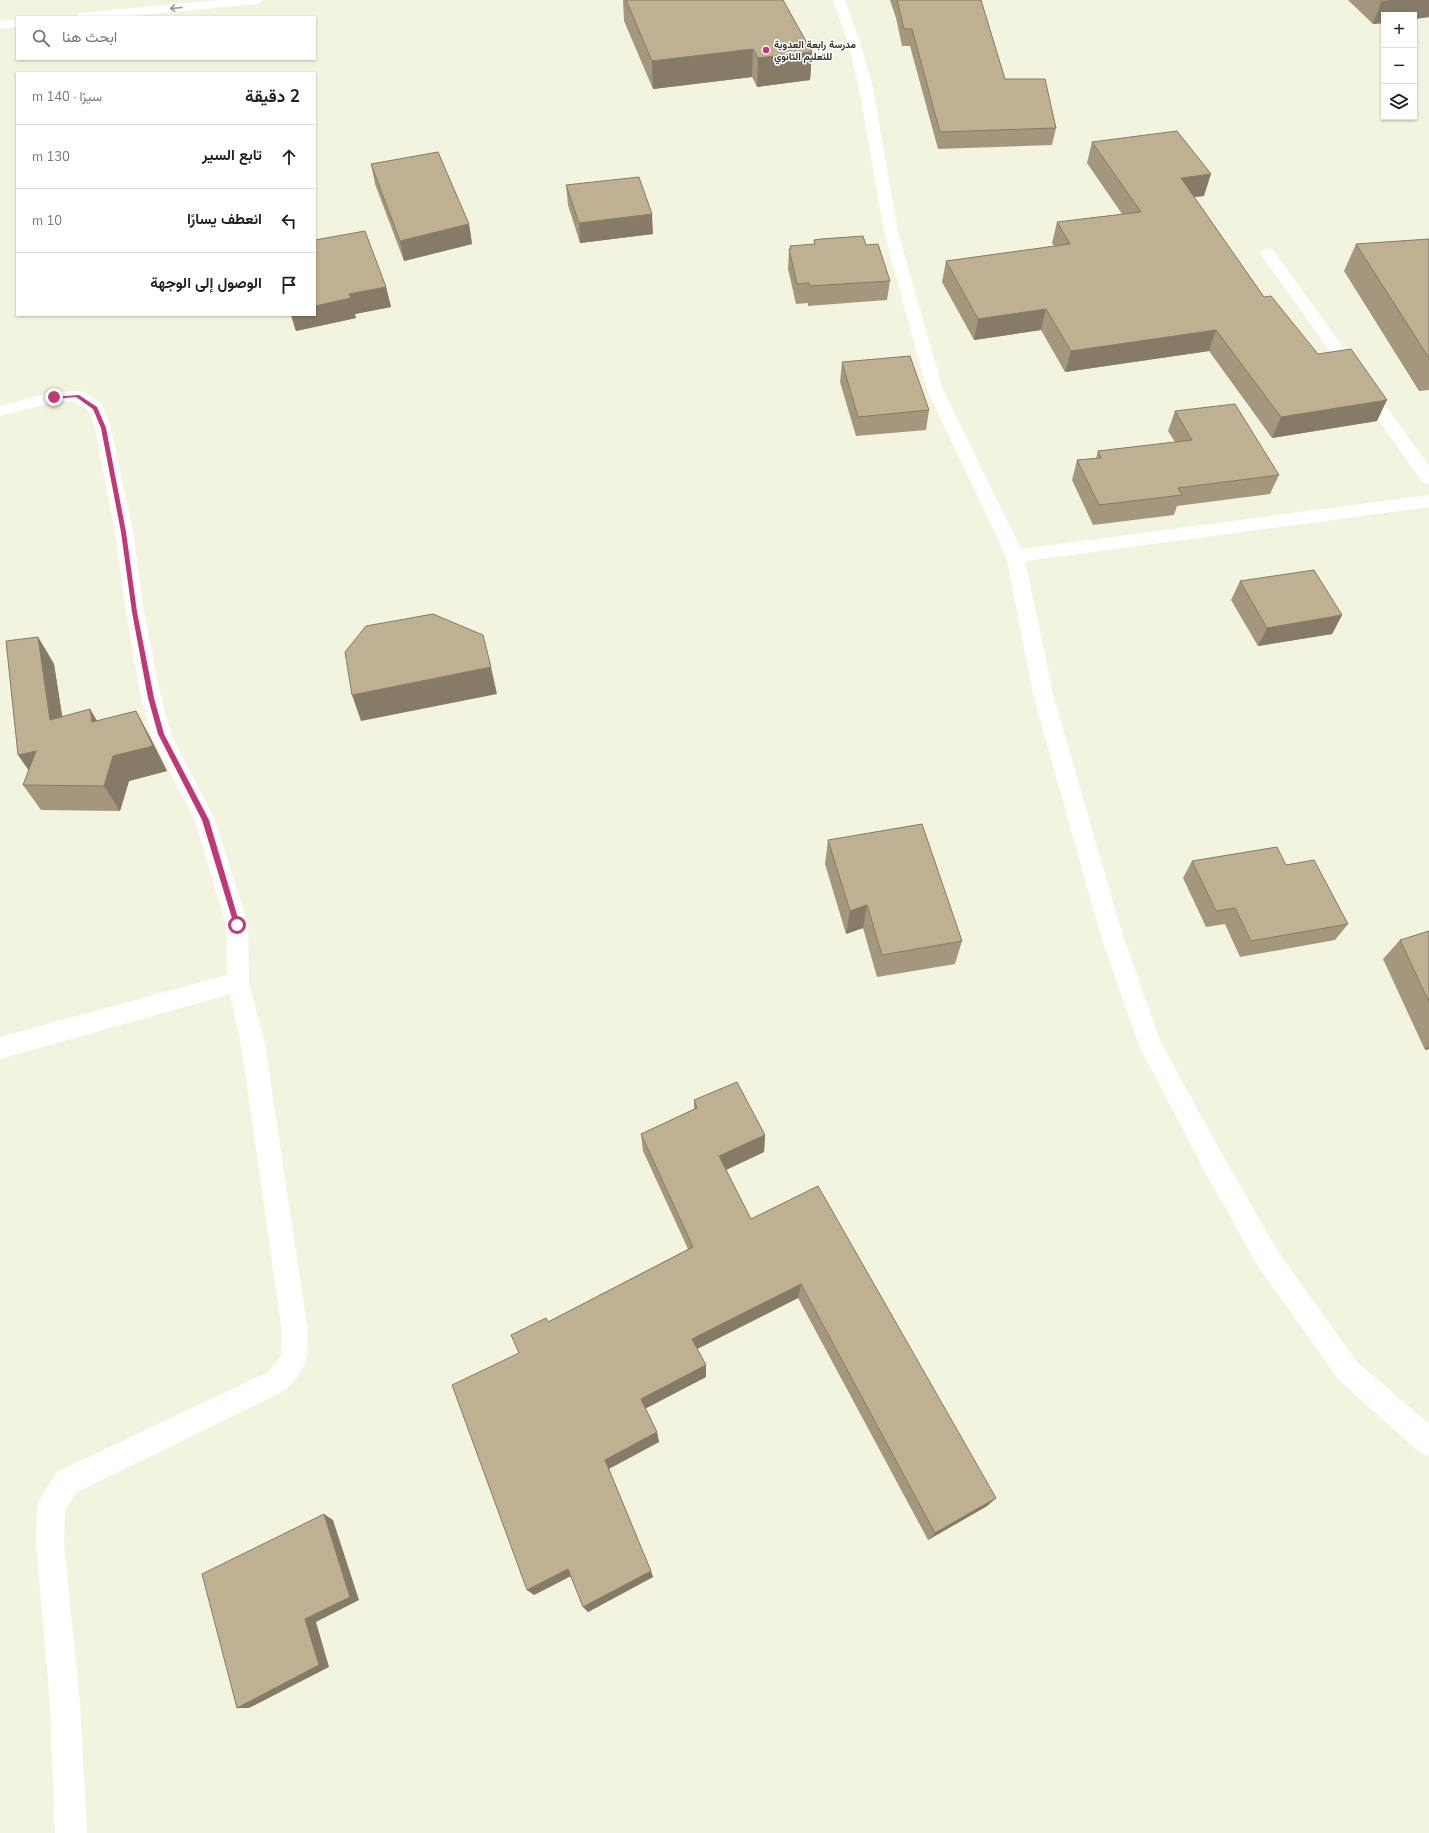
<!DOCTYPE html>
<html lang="ar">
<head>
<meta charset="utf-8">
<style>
	:root { --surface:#fff; --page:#f2f2f2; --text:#222; --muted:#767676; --line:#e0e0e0 }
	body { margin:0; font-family:"Nunito Sans",Vazirmatn,sans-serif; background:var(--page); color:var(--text); direction:rtl }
	.controls { position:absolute; right:12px; top:12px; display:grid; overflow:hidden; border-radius:0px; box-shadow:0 1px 3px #0004 }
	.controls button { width:36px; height:36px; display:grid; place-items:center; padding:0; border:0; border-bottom:1px solid var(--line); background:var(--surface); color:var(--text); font:20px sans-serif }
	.stop { position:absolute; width:12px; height:12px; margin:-9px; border:3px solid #c03977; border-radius:50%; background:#fff }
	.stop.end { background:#c03977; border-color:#fff; box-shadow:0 1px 4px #0008 }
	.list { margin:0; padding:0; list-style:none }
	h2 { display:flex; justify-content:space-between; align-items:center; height:52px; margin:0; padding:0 16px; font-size:17px }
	h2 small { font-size:13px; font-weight:400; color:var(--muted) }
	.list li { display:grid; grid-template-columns:26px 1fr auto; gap:12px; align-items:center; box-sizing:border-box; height:64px; padding:0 16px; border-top:1px solid var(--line) }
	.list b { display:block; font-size:15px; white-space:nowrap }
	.list em { font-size:13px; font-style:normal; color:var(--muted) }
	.icon { flex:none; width:22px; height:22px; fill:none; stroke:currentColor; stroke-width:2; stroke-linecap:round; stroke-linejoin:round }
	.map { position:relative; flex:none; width:1429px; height:1833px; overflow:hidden; direction:ltr }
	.search { position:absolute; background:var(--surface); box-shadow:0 1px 3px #0004; left:16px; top:16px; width:300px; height:44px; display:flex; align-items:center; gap:10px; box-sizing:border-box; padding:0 14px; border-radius:0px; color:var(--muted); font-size:15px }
	.panel { position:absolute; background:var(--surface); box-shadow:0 1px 3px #0004; left:16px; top:72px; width:300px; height:244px; border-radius:0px; direction:rtl }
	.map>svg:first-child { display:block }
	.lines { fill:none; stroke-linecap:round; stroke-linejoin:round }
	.street { fill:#fff; fill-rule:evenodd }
	.wall { fill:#a4977d }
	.shaded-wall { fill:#867b66 }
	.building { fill:#bfb091; stroke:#867b66 }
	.oneway { stroke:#969793 }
	.route { fill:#c03977 }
	.poi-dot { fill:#c03977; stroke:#fff; stroke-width:1.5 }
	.labels { text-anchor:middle; stroke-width:3; stroke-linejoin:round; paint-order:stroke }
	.far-poi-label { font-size:10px; font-weight:bold; fill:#2e2f27; stroke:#fff; text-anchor:start }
</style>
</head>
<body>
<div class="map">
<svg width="1429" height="1833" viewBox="0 0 1429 1833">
	<rect width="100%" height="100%" fill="#f3f4e0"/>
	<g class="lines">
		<!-- street -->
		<g class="street">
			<polygon points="218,0 263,0 257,4 119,17 74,17 80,13"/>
			<polygon points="833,0 845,0 861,46 873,88 898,232 943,390 1021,549 1429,495 1429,507 1025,561 1054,698 1122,933 1161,1043 1223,1156 1277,1250 1357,1362 1429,1424 1429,1456 1419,1452 1339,1380 1259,1268 1205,1172 1139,1046 1100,933 1034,698 1006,556 927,390 884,232 859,88 849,46"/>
			<polygon points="17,19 17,27 0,29 0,21"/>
			<polygon points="1268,248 1273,250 1429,466 1429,485 1423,483 1260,253 1263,250"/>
			<path d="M77,391l6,1 19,12 9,24 22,104 11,80 17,86 10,37 44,85 33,105 1,57 16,62 43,288c-1,33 0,33 -22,58l-209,102 -12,18 -1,32 16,162 7,129h-32l-5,-129 -14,-162 1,-36 4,-10 16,-24 211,-100 13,-16 1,-24 -41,-288 -11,-50 -230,65v-22l227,-62 -1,-50 -31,-105 -44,-85 -10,-37 -15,-86 -11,-80 -20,-104 -6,-17 -15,-10 -20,1 -54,14v-10l54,-14z"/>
		</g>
	</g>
	<!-- wall -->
	<g class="wall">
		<polygon points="623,0 783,0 812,52 810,80 757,87 752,77 653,89 624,21"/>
		<polygon points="890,0 981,0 1005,79 1056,128 1052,145 938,149 910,46 902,46 896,18"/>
		<polygon points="1348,0 1429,0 1429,17 1414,19 1414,15 1384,15 1384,23 1373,24"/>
		<polygon points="1092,142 1204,196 1194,197 1264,297 1318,354 1377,421 1272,438 1209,351 1065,372 1041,330 974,340 942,282 946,261 1054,246 1052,243 1057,222 1122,214 1087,163"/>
		<polygon points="371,164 469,224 472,244 404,261 375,184"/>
		<polygon points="566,185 653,234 580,243 568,205"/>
		<polygon points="1429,239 1429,390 1419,391 1344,271 1356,244"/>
		<polygon points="814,240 866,245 890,281 887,300 808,306 808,303 796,304 788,269 789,249 790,249 790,246 814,244"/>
		<polygon points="386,287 391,307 355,314 356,318 296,331 291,315 315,315"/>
		<polygon points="842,362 929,410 926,430 856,436 840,382"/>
		<polygon points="1175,411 1279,475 1270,494 1177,506 1174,515 1093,525 1072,480 1077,460 1096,458 1098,451 1175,442 1168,431"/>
		<polygon points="1240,581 1342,615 1332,634 1258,646 1231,600"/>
		<polygon points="38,637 54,664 62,717 90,709 97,721 136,711 150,737 167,771 129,781 120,811 41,810 23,785 29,770"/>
		<polygon points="828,840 962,941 955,964 877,977 863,928 846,934 825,864"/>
		<polygon points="1192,861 1286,865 1348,924 1335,940 1240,957 1225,924 1206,927 1183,878"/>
		<polygon points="1429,931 1429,1049 1425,1050 1383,959 1400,940"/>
		<polygon points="694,1100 765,1135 764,1152 726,1170 751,1219 996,1498 987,1506 928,1540 798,1298 697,1349 706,1377 645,1408 657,1432 659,1442 609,1469 653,1577 588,1612 570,1576 534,1595 519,1353 548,1322 688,1249 643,1151 641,1134 694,1109"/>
	</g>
	<!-- shaded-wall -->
	<g class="shaded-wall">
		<polygon points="1395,0 1429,0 1429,17 1414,19 1414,15 1384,15 1384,23 1373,24 1381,2"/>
		<polygon points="753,49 752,77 653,89 652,61"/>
		<polygon points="812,52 810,80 757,87 758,58"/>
		<polygon points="1211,174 1204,196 1174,199 1181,178"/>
		<polygon points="652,214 653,234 580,243 579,223"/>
		<polygon points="469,224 472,244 404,261 400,241"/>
		<polygon points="386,287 391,307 355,314 356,318 296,331 291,315 315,315 315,306 349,294"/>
		<polygon points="1046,309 1041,330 974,340 978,319"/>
		<polygon points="1216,330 1209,351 1065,372 1071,351"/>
		<polygon points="1387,400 1377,421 1272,438 1281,417"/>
		<polygon points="1342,615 1332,634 1258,646 1267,628"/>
		<polygon points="38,637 54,664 67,746 50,720"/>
		<polygon points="491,667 497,694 361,721 352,695"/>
		<polygon points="90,709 106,736 92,722"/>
		<polygon points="136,711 150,737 167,771 129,781 120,811 104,786 113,756"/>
		<polygon points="36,751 36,781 18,755"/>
		<polygon points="867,905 863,928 846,934 850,911"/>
		<polygon points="1429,1046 1429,1049 1425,1050"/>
		<polygon points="765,1135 764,1152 719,1173 719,1156"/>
		<polygon points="801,1284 798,1298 693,1351 692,1339"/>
		<polygon points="706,1365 706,1377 643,1410 641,1399"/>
		<polygon points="657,1432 659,1442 608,1469 605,1460"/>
		<polygon points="996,1498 987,1506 928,1540 935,1533"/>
		<polygon points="324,1514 333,1520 359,1600 316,1622 329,1667 249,1708 237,1708 305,1619"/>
		<polygon points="568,1569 573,1575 534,1595 527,1590"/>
		<polygon points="651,1571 653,1577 588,1612 583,1607"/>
	</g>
	<!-- building -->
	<g class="building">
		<polygon points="626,0 783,0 812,52 758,58 753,49 652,61"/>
		<polygon points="897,0 981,0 1005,79 1045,79 1056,128 940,132 912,29 904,29"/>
		<polygon points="1380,0 1395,0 1381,2"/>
		<polygon points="1177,131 1211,174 1181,178 1264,297 1271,296 1318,354 1351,349 1387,400 1281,417 1216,330 1071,351 1046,309 978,319 946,261 1070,244 1057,222 1141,212 1092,142"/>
		<polygon points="438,152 469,224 400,241 371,164"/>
		<polygon points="639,177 652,214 579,223 566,185"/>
		<polygon points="365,231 386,287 349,294 351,298 315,306 315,240"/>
		<polygon points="863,236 866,245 878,244 890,281 810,286 809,283 797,284 789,249 791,249 790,246 815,244 814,240 821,239"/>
		<polygon points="1429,239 1429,358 1356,244"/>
		<polygon points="910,356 929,410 858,417 842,362"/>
		<polygon points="1235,404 1279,475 1178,488 1182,495 1099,505 1077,460 1101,458 1098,451 1192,440 1175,411"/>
		<polygon points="1314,570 1342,615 1267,628 1240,581"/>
		<polygon points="433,614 483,635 491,667 352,695 345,652 366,626"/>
		<polygon points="38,637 50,720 90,709 92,722 136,711 153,746 113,756 104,786 23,785 36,751 18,755 6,641"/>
		<polygon points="922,824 962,941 882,955 867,905 850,911 828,840"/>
		<polygon points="1277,847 1286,865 1314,860 1348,924 1251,941 1235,908 1216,911 1192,861"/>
		<polygon points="1429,931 1429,1002 1400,940"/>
		<polygon points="737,1082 765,1135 719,1156 751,1219 818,1186 996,1498 935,1533 801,1284 692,1339 706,1365 641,1399 657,1432 605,1460 651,1571 583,1607 568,1569 527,1590 452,1385 519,1353 511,1335 546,1318 548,1322 693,1247 641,1134 697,1108 694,1100"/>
		<polygon points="324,1514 350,1597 305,1619 319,1665 237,1708 202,1574"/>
	</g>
	<!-- one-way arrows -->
	<defs><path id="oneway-shaft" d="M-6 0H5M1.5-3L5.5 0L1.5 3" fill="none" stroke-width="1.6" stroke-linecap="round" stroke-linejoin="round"/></defs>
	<use class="oneway" href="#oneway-shaft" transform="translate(176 8) rotate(175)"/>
	<!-- route -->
	<polygon class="route" points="79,395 97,407 106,428 126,532 137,612 154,698 164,734 209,820 240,925 237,928 234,925 202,820 158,734 148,698 132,612 121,532 101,428 93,409 76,397 54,399 52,397"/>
	<!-- markers -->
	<circle class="poi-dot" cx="766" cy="50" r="4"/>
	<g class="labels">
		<!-- far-poi labels -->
		<g class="far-poi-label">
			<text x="774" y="48">مدرسة رابعة العدوية<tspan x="774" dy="12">للتعليم الثانوي</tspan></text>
		</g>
	</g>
</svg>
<div class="controls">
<button>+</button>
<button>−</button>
<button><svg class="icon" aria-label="layers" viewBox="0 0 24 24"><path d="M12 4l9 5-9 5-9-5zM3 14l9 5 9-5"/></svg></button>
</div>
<div class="stop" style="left:237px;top:925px"></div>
<div class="stop end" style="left:54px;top:397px"></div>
<div class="search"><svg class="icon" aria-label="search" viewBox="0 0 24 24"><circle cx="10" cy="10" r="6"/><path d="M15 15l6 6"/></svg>ابحث هنا</div>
<section class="panel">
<h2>2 دقيقة<small>سيرًا · 140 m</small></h2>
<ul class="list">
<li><svg class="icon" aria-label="ahead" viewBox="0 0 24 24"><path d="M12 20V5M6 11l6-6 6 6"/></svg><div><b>تابع السير</b></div><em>130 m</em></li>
<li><svg class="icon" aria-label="left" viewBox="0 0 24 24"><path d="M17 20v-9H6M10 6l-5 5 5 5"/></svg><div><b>انعطف يسارًا</b></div><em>10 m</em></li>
<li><svg class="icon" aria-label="arrive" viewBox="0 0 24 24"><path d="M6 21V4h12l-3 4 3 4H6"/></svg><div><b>الوصول إلى الوجهة</b></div></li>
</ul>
</section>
</div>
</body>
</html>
